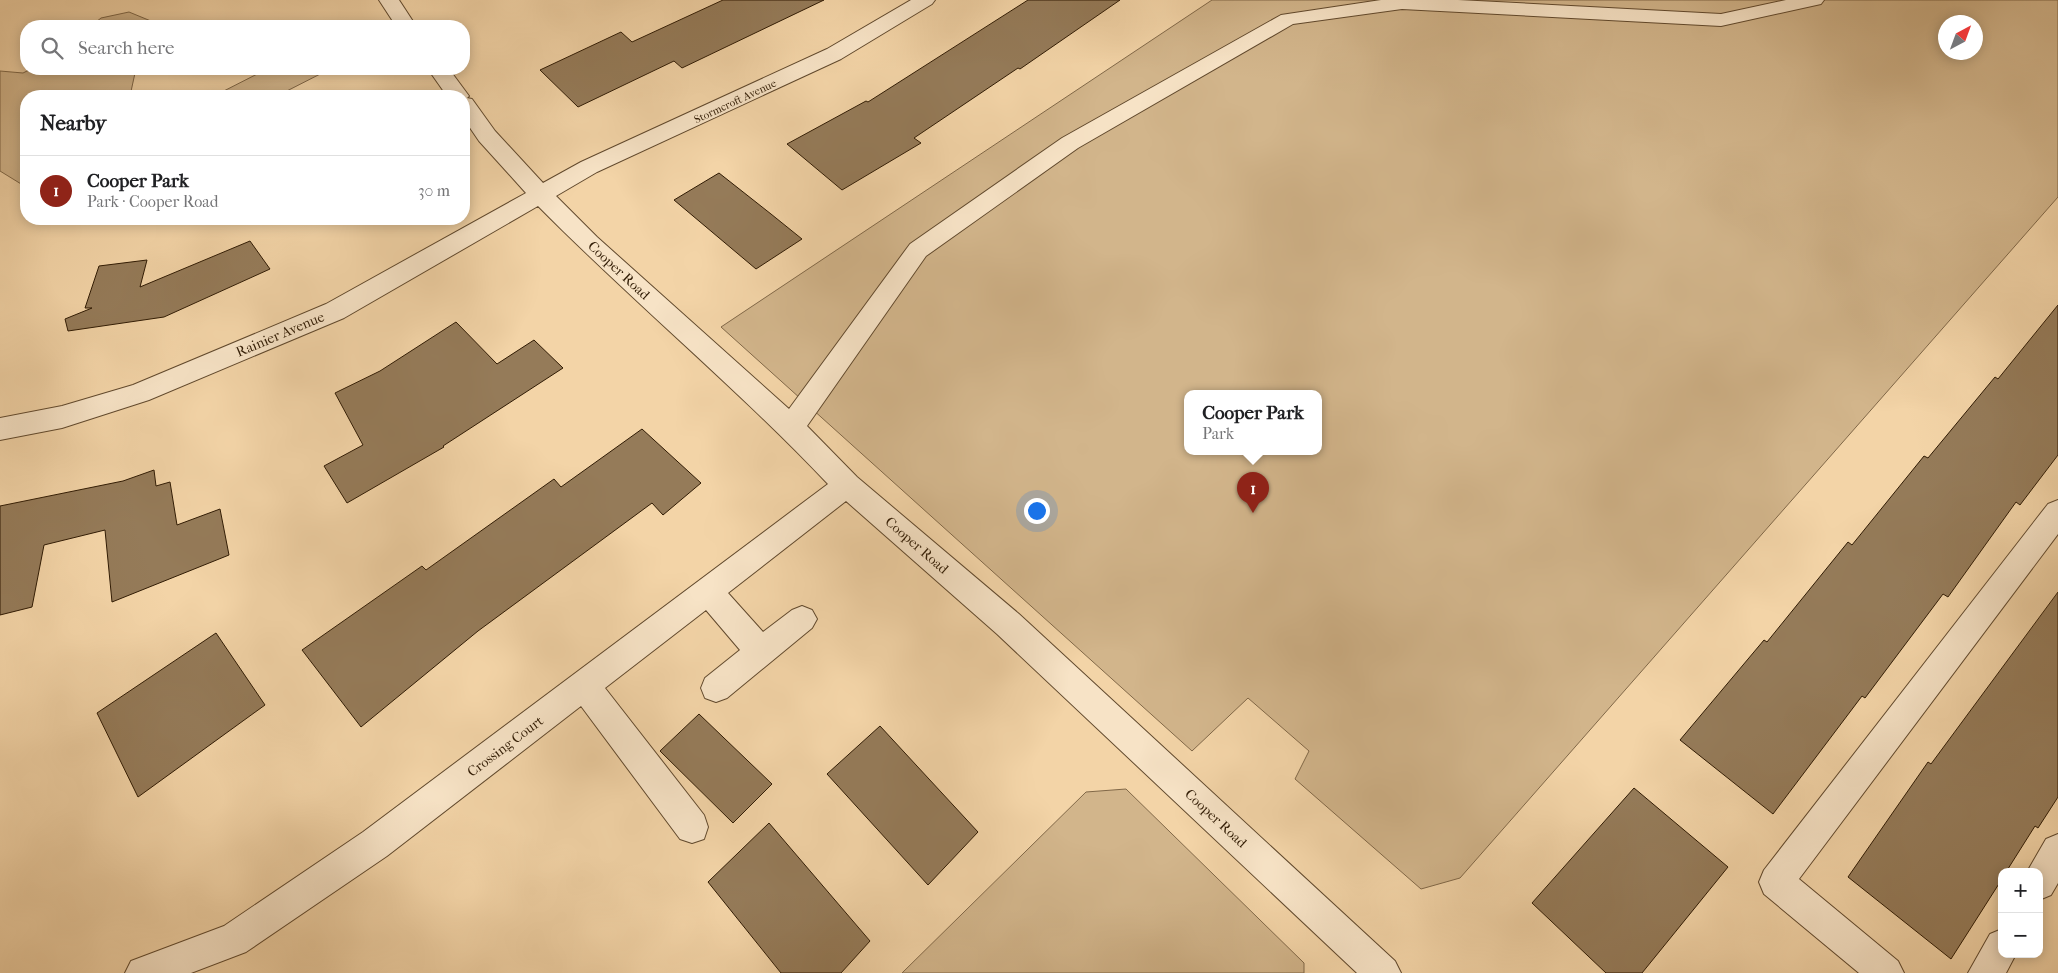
<!DOCTYPE html>
<html lang="en">
<head>
<meta charset="utf-8">
<style>
	:root { --surface:#fff; --page:#f2f2f2; --text:#202124; --muted:#757577; --line:#e0e0e0; --accent:#8f2418 }
	body { margin:0; font-family:"IM FELL French Canon",serif; background:var(--page); color:var(--text) }
	.controls { position:absolute; right:15px; bottom:15px; display:grid; overflow:hidden; border-radius:10px; box-shadow:0 2px 12px #0003 }
	.controls button { width:45px; height:45px; display:grid; place-items:center; padding:0; border:0; border-bottom:1px solid var(--line); background:var(--surface); color:var(--text); font:25px sans-serif }
	.compass { position:absolute; left:1938px; top:15px; width:45px; height:45px; border-radius:50%; background:var(--surface); box-shadow:0 2px 12px #0003; rotate:41deg }
	.you { position:absolute; left:1036px; top:510px; width:18px; height:18px; margin:-12px; border:4px solid #fff; border-radius:50%; background:#1a73e8; box-shadow:0 0 0 8px #1a73e833 }
	.badge { display:grid; place-items:center; width:32px; height:32px; border-radius:50%; background:var(--accent); color:#fff; font-size:16px; font-weight:700 }
	.pin { position:absolute; translate:-50% -41px; filter:drop-shadow(0 1px 2px #0008) }
	.pin::after { content:''; position:absolute; top:26px; width:18px; height:15px; background:inherit; clip-path:polygon(0 0,100% 0,50% 100%) }
	.popup { position:absolute; left:1184px; top:390px; width:138px; height:65px; box-sizing:border-box; display:grid; place-content:center; border-radius:10px; background:var(--surface); filter:drop-shadow(0 1px 4px #0005); font-size:16px; white-space:nowrap; color:var(--muted) }
	.popup b { font-size:19px; color:var(--text) }
	.popup::after { content:''; position:absolute; left:50%; top:100%; margin-left:-10px; border:10px solid transparent; border-top-color:var(--surface) }
	.list { margin:0; padding:0; list-style:none }
	h2 { display:flex; justify-content:space-between; align-items:center; height:65px; margin:0; padding:0 20px; font-size:21px }
	h2 small { font-size:16px; font-weight:400; color:var(--muted) }
	.list li { display:grid; grid-template-columns:32px 1fr auto; gap:15px; align-items:center; box-sizing:border-box; height:70px; padding:0 20px; border-top:1px solid var(--line) }
	.list b { display:block; font-size:19px; white-space:nowrap }
	.list p { margin:0; font-size:16px; white-space:nowrap; color:var(--muted) }
	.list em { font-size:16px; font-style:normal; color:var(--muted) }
	.icon { flex:none; width:28px; height:28px; fill:none; stroke:currentColor; stroke-width:2; stroke-linecap:round; stroke-linejoin:round }
	.map { position:relative; flex:none; width:2058px; height:973px; overflow:hidden }
	.search { position:absolute; background:var(--surface); box-shadow:0 2px 12px #0003; left:20px; top:20px; width:450px; height:55px; display:flex; align-items:center; gap:12px; box-sizing:border-box; padding:0 18px; border-radius:20px; color:var(--muted); font-size:19px }
	.panel { position:absolute; background:var(--surface); box-shadow:0 2px 12px #0003; left:20px; top:90px; width:450px; height:135px; border-radius:20px }
	.map>svg:first-child { display:block }
	.green { fill:#d2b58b; stroke:#816848; fill-rule:evenodd }
	.building { fill:#957b59; stroke:#301b04 }
	.lines { fill:none; stroke-linecap:round; stroke-linejoin:round }
	.minor-casing { stroke:#61492d; stroke-width:2 }
	.minor { fill:#f7e3c6; fill-rule:evenodd }
	.labels { text-anchor:middle; stroke-width:4; stroke-linejoin:round; paint-order:stroke }
	.far-street-label { font-size:11px; fill:#301b04; stroke:#f7e3c6 }
	.street-label { font-size:14px; fill:#301b04; stroke:#f7e3c6 }
</style>
</head>
<body>
<div class="map">
<svg width="2058" height="973" viewBox="0 0 2058 973">
	<rect width="100%" height="100%" fill="#f3d4a7"/>
	<filter id="stains"><feTurbulence type="fractalNoise" baseFrequency=".004" numOctaves="4"/><feColorMatrix values="0 0 0 0 .2 0 0 0 0 .09 0 0 0 0 .02 0 0 0 .5 -.17"/></filter>
	<radialGradient id="worn" r=".72"><stop offset=".6" stop-color="#630" stop-opacity="0"/><stop offset="1" stop-color="#630" stop-opacity=".3"/></radialGradient>
	<!-- green -->
	<g class="green">
		<path d="M1212,0h846v197l-598,681 -39,11 -126,-110 14,-28 -61,-53 -56,53 -471,-424zM1946,22h30v30h-30zM1188,394h130v58h-130z"/>
		<polygon points="129,12 163,26 91,26 101,18"/>
		<polygon points="31,69 140,69 135,73 130,96 26,96 26,187 0,171 0,71 23,73"/>
		<polygon points="267,69 330,69 277,96 214,96"/>
		<polygon points="1126,789 1304,963 1304,973 902,973 1086,792"/>
	</g>
	<!-- building -->
	<g class="building">
		<polygon points="723,0 824,0 682,68 674,61 578,107 540,70 621,32 632,42"/>
		<polygon points="1028,0 1120,0 1020,69 1018,68 914,138 921,143 842,190 787,144 866,101 868,102"/>
		<polygon points="719,173 771,214 802,239 756,269 674,200"/>
		<polygon points="250,241 270,269 164,317 68,331 65,319 92,308 85,308 99,266 147,260 140,287"/>
		<polygon points="2058,305 2058,455 2020,505 2016,502 1948,597 1943,594 1865,698 1862,696 1773,814 1680,740 1764,640 1767,642 1848,542 1852,545 1924,456 1928,458 1995,377 1998,379"/>
		<polygon points="456,322 497,364 534,340 563,368 443,446 444,447 347,503 324,466 363,445 335,393 380,371"/>
		<polygon points="642,429 701,483 663,515 652,503 478,631 361,727 302,650 422,566 426,570 554,479 561,487"/>
		<polygon points="154,470 156,486 170,482 177,525 220,509 229,555 112,602 105,530 44,545 32,607 0,615 0,506 123,481"/>
		<polygon points="2058,592 2058,797 2038,828 2035,826 2006,872 2002,872 2002,879 1951,959 1848,877 1928,762 1931,764"/>
		<polygon points="216,633 265,705 138,797 97,713"/>
		<polygon points="699,714 772,784 733,823 660,751"/>
		<polygon points="880,726 978,832 928,885 827,774"/>
		<polygon points="1634,788 1728,867 1642,973 1606,973 1532,903"/>
		<polygon points="769,823 870,941 841,973 781,973 708,882"/>
	</g>
	<g class="lines">
		<!-- minor casing -->
		<g class="minor-casing">
			<g id="minor">
				<polygon points="379,0 399,0 416,26 396,26"/>
				<path d="M911,0h24l-3,4 -91,55 -244,113 -41,24 41,41 192,172 121,-165 152,-106 219,-123 100,-15h77l263,14 65,-14h38l-3,4 -100,22 -319,-17 -109,15 -215,124 -152,108 -119,170 50,51 162,137 376,347 6,12h-44l-360,-339 -151,-133 -118,92 35,39 29,-22 10,-4 10,4 5,9 -5,9 -85,70 -11,4 -11,-4 -4,-10 4,-10 35,-28 -34,-40 -101,78 99,127 4,12 -4,12 -12,4 -12,-4 -99,-133 -194,150 -141,96 -55,21h-66l6,-12 93,-35 139,-94 465,-348c-92,-97 -196,-183 -290,-278l-194,112 -195,82 -87,28 -62,12v-22l62,-12 71,-21 193,-81 200,-111 -47,-52 -15,-22v-23h-17l-19,-27h21l20,27 -2,2 5,1 23,32 48,52 38,-21 246,-113z"/>
				<polygon points="2058,500 2058,534 1799,879 1898,961 1904,973 1859,973 1764,894 1759,882 1764,870 2048,504"/>
				<polygon points="2058,834 2058,883 2051,895 2039,900 2039,872 2027,872 2046,839"/>
				<polygon points="2002,929 2002,954 2016,954 2006,973 1968,973 1990,934"/>
			</g>
		</g>
		<!-- minor -->
		<use href="#minor" class="minor"/>
	</g>
	<g class="labels">
		<!-- far-street labels -->
		<g class="far-street-label">
			<text transform="translate(735 101) rotate(-25)" y="4">Stormcroft Avenue</text>
		</g>
		<!-- street labels -->
		<g class="street-label">
			<text transform="translate(619 270) rotate(43)" y="5">Cooper Road</text>
			<text transform="translate(280 334) rotate(-23)" y="5">Rainier Avenue</text>
			<text transform="translate(917 545) rotate(41)" y="5">Cooper Road</text>
			<text transform="translate(505 746) rotate(-37)" y="5">Crossing Court</text>
			<text transform="translate(1216 818) rotate(43)" y="5">Cooper Road</text>
		</g>
	</g>
	<rect width="100%" height="100%" filter="url(#stains)"/>
	<rect width="100%" height="100%" fill="url(#worn)"/>
</svg>
<div class="controls">
<button>+</button>
<button>−</button>
</div>
<svg class="compass" viewBox="-18 -18 36 36"><path d="M0-13l5 13h-10z" fill="#e53935"/><path d="M0 13l5-13h-10z" fill="#757577"/></svg>
<div class="you"></div>
<div class="pin badge" style="left:1253px;top:513px">1</div>
<div class="popup"><b>Cooper Park</b>Park</div>
<div class="search"><svg class="icon" aria-label="search" viewBox="0 0 24 24"><circle cx="10" cy="10" r="6"/><path d="M15 15l6 6"/></svg>Search here</div>
<section class="panel">
<h2>Nearby<small></small></h2>
<ul class="list">
<li><span class="badge">1</span><div><b>Cooper Park</b><p>Park · Cooper Road</p></div><em>30 m</em></li>
</ul>
</section>
</div>
</body>
</html>
